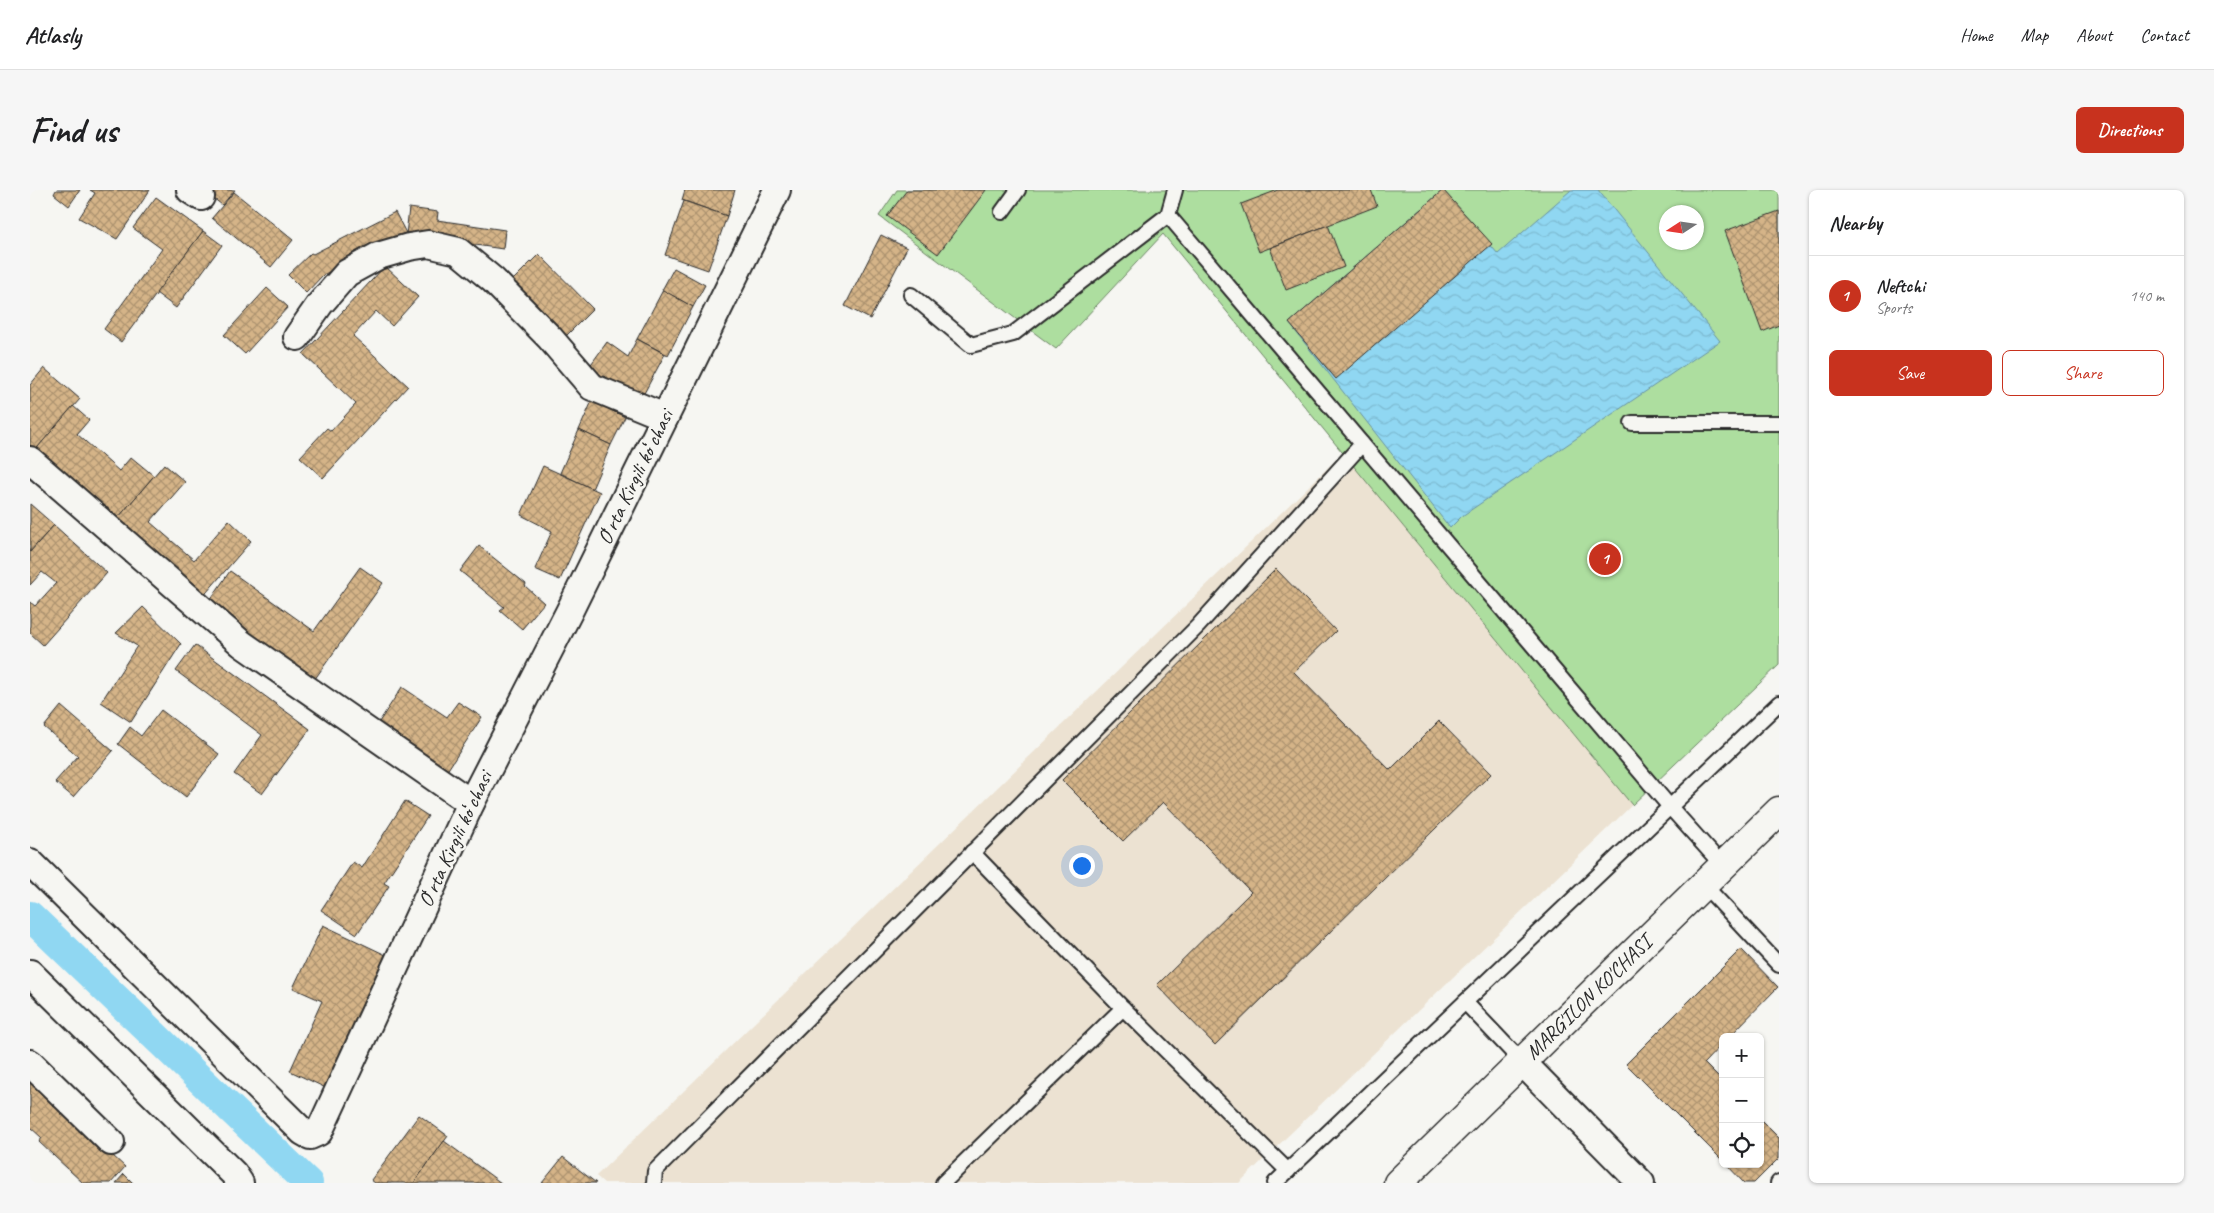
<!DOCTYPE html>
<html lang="en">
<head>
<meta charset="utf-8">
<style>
	:root { --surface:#fff; --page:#f6f6f6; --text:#202124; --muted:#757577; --line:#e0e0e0; --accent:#c8321e }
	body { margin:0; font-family:Caveat,sans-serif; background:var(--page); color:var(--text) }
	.controls { position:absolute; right:15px; bottom:15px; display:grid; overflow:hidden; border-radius:8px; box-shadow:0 1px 4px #0004 }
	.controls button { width:45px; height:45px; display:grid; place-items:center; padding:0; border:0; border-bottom:1px solid var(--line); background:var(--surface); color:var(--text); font:25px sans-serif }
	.compass { position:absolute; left:1629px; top:15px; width:45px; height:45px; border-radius:50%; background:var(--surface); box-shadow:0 1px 4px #0004; rotate:258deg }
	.you { position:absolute; left:1051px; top:675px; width:18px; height:18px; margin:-12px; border:4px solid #fff; border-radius:50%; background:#1a73e8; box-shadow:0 0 0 8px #1a73e833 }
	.badge { display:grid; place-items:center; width:32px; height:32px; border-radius:50%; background:var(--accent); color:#fff; font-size:16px; font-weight:700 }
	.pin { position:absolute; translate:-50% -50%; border:2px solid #fff; box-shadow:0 1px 5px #0006 }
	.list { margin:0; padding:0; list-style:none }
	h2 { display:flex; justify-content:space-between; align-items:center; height:65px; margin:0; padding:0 20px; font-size:21px }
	h2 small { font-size:16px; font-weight:400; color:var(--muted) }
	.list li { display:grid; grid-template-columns:32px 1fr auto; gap:15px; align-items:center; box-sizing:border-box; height:80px; padding:0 20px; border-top:1px solid var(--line) }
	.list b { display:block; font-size:19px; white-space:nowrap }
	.list p { margin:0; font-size:16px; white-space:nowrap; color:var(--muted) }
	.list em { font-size:16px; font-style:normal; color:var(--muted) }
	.actions { display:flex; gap:10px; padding:15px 20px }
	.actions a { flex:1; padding:11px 0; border:1px solid var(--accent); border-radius:8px; text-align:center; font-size:18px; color:var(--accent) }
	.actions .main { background:var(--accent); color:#fff }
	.icon { flex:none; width:28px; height:28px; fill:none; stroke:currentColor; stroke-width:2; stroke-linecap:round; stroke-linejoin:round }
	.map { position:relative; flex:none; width:1749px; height:993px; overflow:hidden; border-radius:8px }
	header { display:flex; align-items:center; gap:30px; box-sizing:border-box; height:70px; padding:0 25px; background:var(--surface); border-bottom:1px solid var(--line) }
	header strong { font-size:24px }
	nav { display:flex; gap:28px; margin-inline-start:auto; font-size:18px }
	.intro { display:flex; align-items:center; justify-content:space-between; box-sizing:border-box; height:120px; padding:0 30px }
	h1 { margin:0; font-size:35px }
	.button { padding:12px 22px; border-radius:8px; background:var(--accent); color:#fff; font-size:18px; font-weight:700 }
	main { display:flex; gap:30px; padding:0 30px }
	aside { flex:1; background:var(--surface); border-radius:8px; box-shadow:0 1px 4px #0004 }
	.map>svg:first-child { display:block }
	.built { fill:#ece2d2 }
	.park { fill:#adde9f; stroke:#6c8465; fill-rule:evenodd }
	.water { fill:url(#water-waves); stroke:#6892a2 }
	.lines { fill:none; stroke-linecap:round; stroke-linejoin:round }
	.canal { stroke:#90d7f2; stroke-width:30 }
	.building { fill:url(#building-cross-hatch); stroke:#2b2b2b }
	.lane-casing { stroke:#2b2b2b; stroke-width:18 }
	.street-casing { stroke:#2b2b2b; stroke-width:30 }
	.primary-casing { stroke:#2b2b2b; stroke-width:31 }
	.lane { stroke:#f6f6f2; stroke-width:14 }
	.street { stroke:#f6f6f2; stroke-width:26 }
	.primary { stroke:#f6f6f2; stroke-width:28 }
	.labels { text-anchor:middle; stroke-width:5; stroke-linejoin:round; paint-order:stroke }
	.street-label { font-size:21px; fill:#2b2b2b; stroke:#f6f6f2 }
</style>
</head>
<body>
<header>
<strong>Atlasly</strong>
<nav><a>Home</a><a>Map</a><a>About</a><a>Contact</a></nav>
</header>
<div class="intro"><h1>Find us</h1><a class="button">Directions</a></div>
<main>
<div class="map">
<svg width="1749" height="993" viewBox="0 0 1749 993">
	<defs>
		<pattern id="water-waves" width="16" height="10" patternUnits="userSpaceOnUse" patternTransform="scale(1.25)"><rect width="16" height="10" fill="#90d7f2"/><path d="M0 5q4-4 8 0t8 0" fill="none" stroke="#7cb9d0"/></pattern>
		<pattern id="building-cross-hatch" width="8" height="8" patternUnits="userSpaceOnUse" patternTransform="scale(1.25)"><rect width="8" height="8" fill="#d5b488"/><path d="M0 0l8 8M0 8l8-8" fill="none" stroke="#ad936f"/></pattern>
	</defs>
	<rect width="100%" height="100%" fill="#f6f6f2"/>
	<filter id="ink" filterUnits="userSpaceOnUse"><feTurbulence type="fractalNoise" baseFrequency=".02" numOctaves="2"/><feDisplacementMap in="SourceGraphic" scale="10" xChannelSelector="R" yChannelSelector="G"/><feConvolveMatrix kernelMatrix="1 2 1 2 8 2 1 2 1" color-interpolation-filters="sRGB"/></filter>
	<g filter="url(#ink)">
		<!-- built -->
		<polygon class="built" points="1313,263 1602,615 1209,993 574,993 566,986"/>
		<!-- park -->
		<path class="park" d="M867,0h882v475l-147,140 -469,-571 -107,115 -177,-133zM1636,22h30v30h-30z"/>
		<!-- water -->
		<polygon class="water" points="1413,0 1468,64 1541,0 1568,0 1690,151 1432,326 1420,338 1259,133"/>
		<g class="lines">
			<!-- canal -->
			<polyline class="canal" points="0,726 278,993"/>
		</g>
		<!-- building -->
		<g class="building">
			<polygon points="26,0 50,0 39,16 24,4"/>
			<polygon points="60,0 120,0 87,49 49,28 65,3"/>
			<polygon points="173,0 205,0 192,15"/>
			<polygon points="655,0 705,0 697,26 652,10"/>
			<polygon points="877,0 956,0 908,64 857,26"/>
			<polygon points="1248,0 1341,0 1347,16 1229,62 1211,14"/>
			<polygon points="1413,0 1462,54 1306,189 1259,133"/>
			<polygon points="204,2 263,50 241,77 182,28"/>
			<polygon points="126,7 173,41 91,152 74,139 132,59 103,38"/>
			<polygon points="654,11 697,26 678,80 635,65"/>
			<polygon points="379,18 408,22 407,30 475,40 473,59 376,45"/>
			<polygon points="1749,21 1749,135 1732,142 1695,41"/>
			<polygon points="365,22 376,43 293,85 276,103 258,85 281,63 283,64"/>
			<polygon points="1298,35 1314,77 1256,100 1240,58"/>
			<polygon points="173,41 192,55 146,118 126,103"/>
			<polygon points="851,45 877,58 840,129 815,116"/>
			<polygon points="509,64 563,119 536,146 482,91"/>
			<polygon points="355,76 388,107 362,136 346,121 323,146 378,196 293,288 270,267 297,238 301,241 326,214 273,164"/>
			<polygon points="644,78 675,95 663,117 632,100"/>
			<polygon points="237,98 258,117 215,164 194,145"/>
			<polygon points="633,100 663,117 638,165 607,149"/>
			<polygon points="607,149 635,164 611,209 585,195 559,177 577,152 598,167"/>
			<polygon points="14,178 50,209 2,264 0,262 0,195"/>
			<polygon points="562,211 595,227 581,255 549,240"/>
			<polygon points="43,216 59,230 47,244 89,281 101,267 124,286 83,334 2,264"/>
			<polygon points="549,240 581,255 562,299 530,283"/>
			<polygon points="134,274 155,292 120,332 164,370 199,330 221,351 170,410 83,334"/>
			<polygon points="513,276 570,302 530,390 505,379 522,341 491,325"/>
			<polygon points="0,314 24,335 0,362"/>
			<polygon points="24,335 77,383 13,455 0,443 0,412 5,416 26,393 12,382 0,395 0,362"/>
			<polygon points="449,356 496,394 495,396 514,413 492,439 470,420 474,417 430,381"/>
			<polygon points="330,377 353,393 282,493 176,416 200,381 284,441"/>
			<polygon points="1246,379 1306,441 1264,482 1360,580 1409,531 1461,584 1185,855 1127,795 1221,702 1133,612 1093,651 1032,590"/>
			<polygon points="113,417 151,454 101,532 71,512 107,456 86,443"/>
			<polygon points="165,455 280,539 232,604 204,584 232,545 146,481"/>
			<polygon points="372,497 417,527 428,512 452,527 415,584 345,538"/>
			<polygon points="31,516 83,561 43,607 25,592 48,566 14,537"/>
			<polygon points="131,520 189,564 156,607 88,554 100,537 111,546"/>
			<polygon points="375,611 398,626 354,693 359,696 327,744 291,720 323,672 332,678"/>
			<polygon points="293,735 358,766 296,898 260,881 292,811 263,798"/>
			<polygon points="1711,759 1748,797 1699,847 1693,847 1693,853 1674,873 1693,892 1693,971 1596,874"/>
			<polygon points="0,889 95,977 81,993 53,993 9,952 12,948 0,937"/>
			<polygon points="389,925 418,946 384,993 345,993 341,990"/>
			<polygon points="1730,929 1749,948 1749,968 1724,993 1714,993 1696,974 1730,974"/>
			<polygon points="414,951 471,993 384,993"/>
			<polygon points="533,967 566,993 512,993"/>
			<polygon points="94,984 103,993 86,993"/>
		</g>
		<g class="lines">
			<!-- lane casing -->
			<g class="lane-casing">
				<g id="lane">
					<polyline points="972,22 988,0"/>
					<polyline points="1138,25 1640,617 1693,676"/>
					<polyline points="881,105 941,155 983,144 1138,25 1145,0"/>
					<polyline points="1602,233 1749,233"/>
					<polyline points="942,662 1093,818 1258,981"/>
					<polyline points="1674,695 1749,775"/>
					<polyline points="1435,812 1492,872"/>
					<polyline points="624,993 625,981 1168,436 1332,254"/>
					<polyline points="913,993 1093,818"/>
					<polyline points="1245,993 1749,513"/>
					<polyline points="1748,993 1749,992"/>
				</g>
			</g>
			<!-- street casing -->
			<g class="street-casing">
				<g id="street">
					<polyline points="160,0 171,7"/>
					<polyline points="267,147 290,114 317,83 348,66 379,57 398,54 428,61 463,90 520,148 562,197 635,227"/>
					<polyline points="0,270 212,454 441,613"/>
					<polyline points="0,672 273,942 280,946 289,942 441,613 539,422 747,0"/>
					<polyline points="0,783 204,984 210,993"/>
					<polyline points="1492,872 1611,993"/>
					<polyline points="0,873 81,952"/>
				</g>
			</g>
			<!-- primary casing -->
			<g class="primary-casing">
				<g id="primary">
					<path id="s1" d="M1368,993l381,-372"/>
				</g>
			</g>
			<!-- lane -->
			<use href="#lane" class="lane"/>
			<!-- street -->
			<use href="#street" class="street"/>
			<!-- primary -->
			<use href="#primary" class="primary"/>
		</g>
	</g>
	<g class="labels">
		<!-- street labels -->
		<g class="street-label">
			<text transform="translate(605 287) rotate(-64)" y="7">Oʻrta Kirgili koʻchasi</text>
			<text transform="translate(425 649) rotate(-65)" y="7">Oʻrta Kirgili koʻchasi</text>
			<text dy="7" stroke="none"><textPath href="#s1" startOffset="266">MARG'ILON KO'CHASI</textPath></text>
		</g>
	</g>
</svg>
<div class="controls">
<button>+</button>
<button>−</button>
<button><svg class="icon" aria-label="locate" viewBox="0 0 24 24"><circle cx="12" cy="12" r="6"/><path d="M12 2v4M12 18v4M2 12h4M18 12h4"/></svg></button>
</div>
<svg class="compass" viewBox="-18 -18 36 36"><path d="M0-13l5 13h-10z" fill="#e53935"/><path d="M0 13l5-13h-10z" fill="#757577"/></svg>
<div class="you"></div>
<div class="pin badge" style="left:1575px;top:369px">1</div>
</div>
<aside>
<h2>Nearby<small></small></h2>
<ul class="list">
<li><span class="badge">1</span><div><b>Neftchi</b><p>Sports</p></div><em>140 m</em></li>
</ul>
<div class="actions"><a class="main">Save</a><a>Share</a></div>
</aside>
</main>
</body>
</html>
